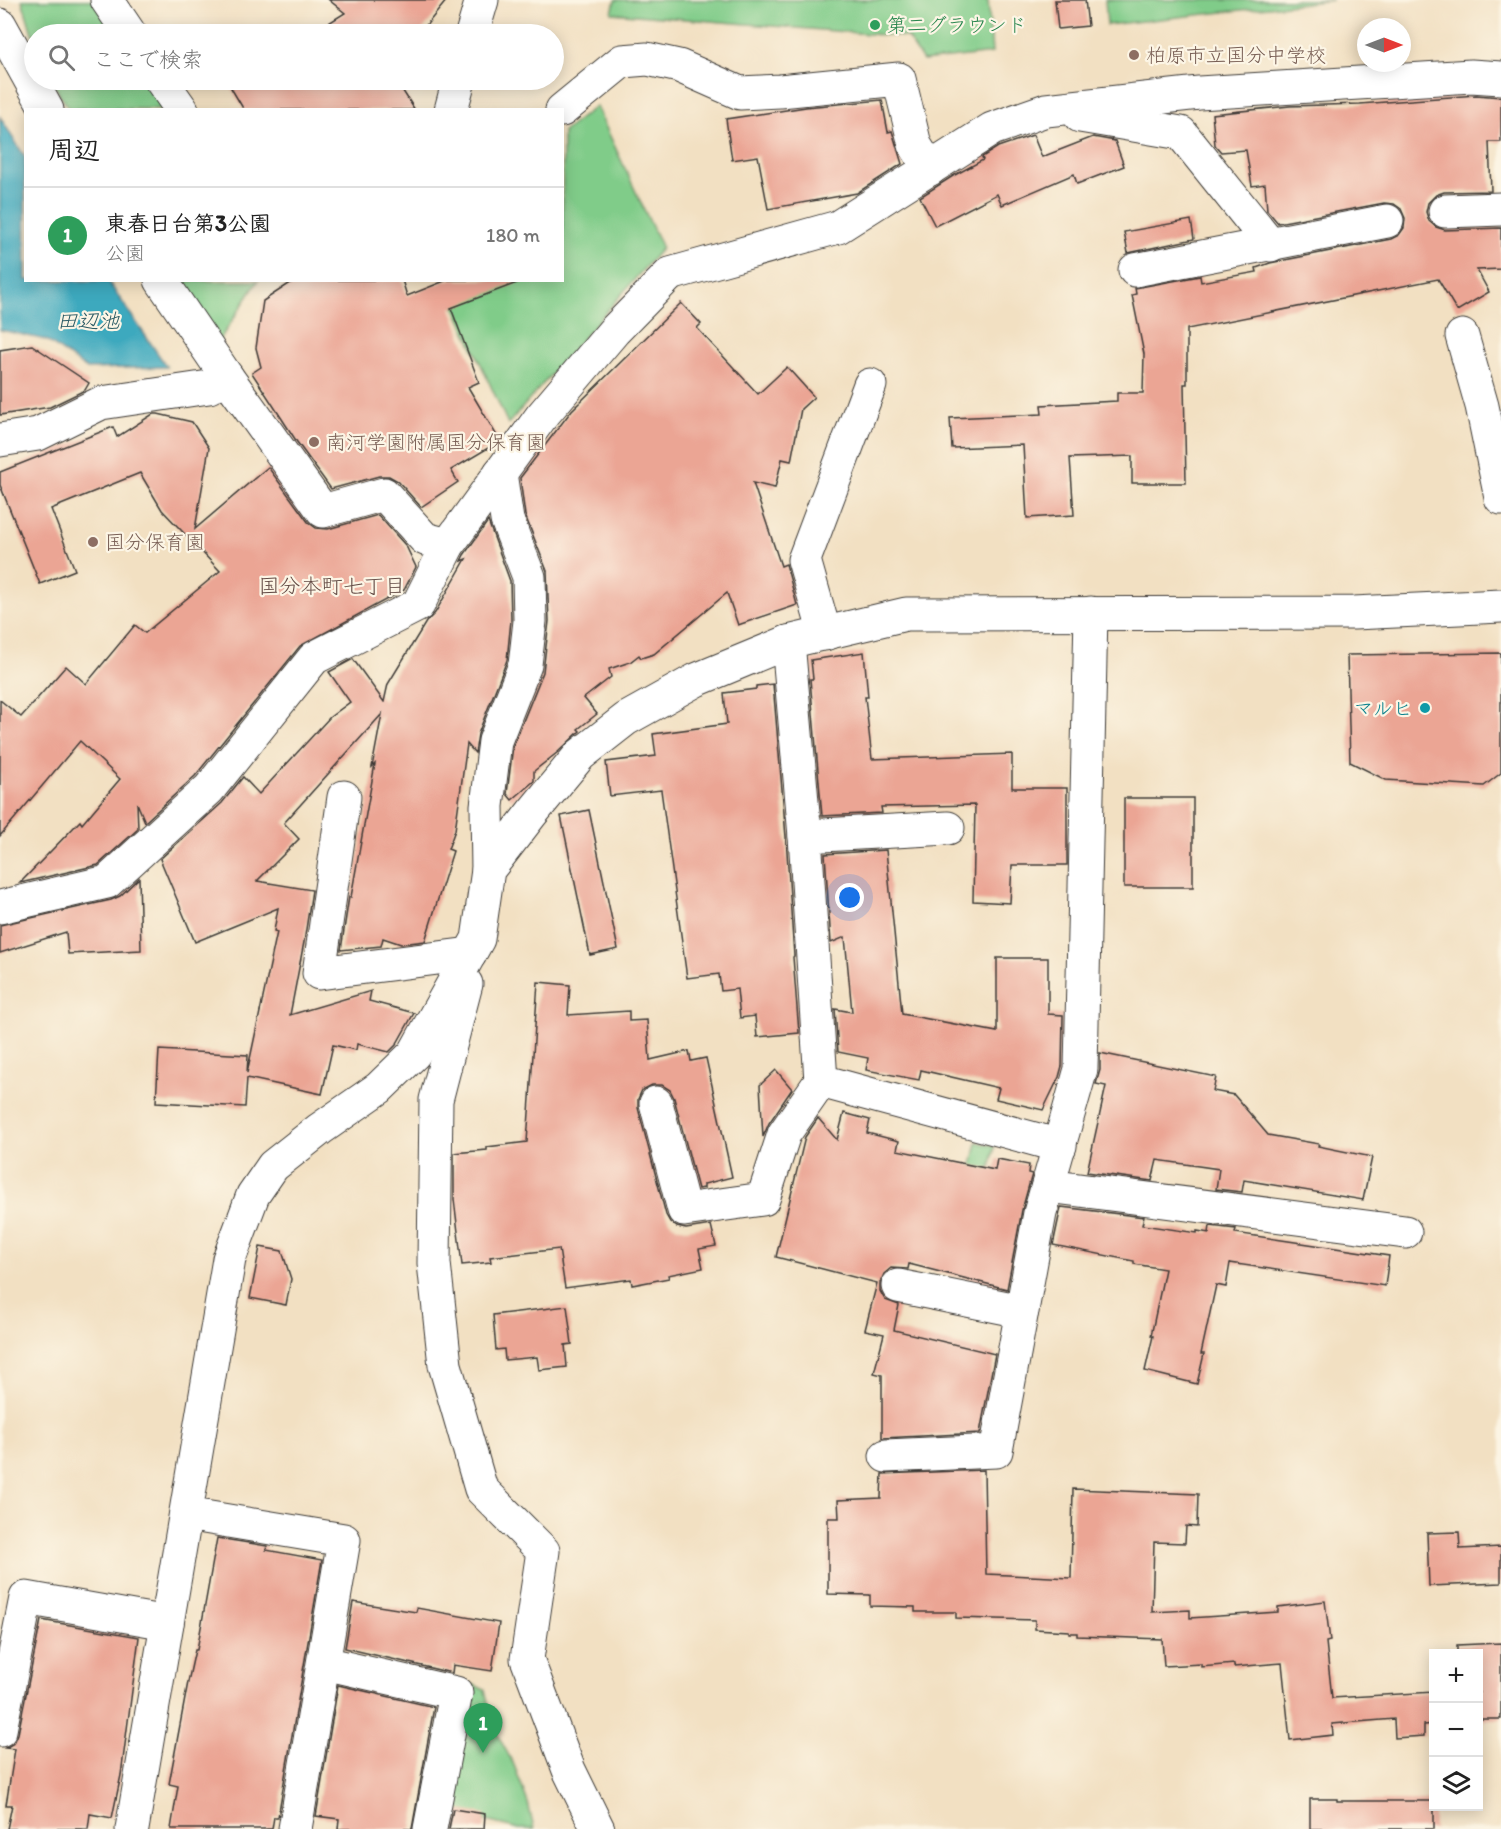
<!DOCTYPE html>
<html lang="ja">
<head>
<meta charset="utf-8">
<style>
	:root { --surface:#fff; --page:#f2f2f2; --text:#222; --muted:#767676; --line:#e0e0e0; --accent:#0f766e }
	body { margin:0; font-family:Itim,"Klee One",sans-serif; background:var(--page); color:var(--text) }
	.controls { position:absolute; right:18px; bottom:18px; display:grid; overflow:hidden; border-radius:0px; box-shadow:0 3px 15px #0003 }
	.controls button { width:54px; height:54px; display:grid; place-items:center; padding:0; border:0; border-bottom:2px solid var(--line); background:var(--surface); color:var(--text); font:30px sans-serif }
	.compass { position:absolute; left:1357px; top:18px; width:54px; height:54px; border-radius:50%; background:var(--surface); box-shadow:0 3px 15px #0003; rotate:90deg }
	.you { position:absolute; left:850px; top:898px; width:21px; height:21px; margin:-15px; border:4px solid #fff; border-radius:50%; background:#1a73e8; box-shadow:0 0 0 9px #1a73e833 }
	.badge { display:grid; place-items:center; width:39px; height:39px; border-radius:50%; background:var(--accent); color:#fff; font-size:20px; font-weight:700 }
	.pin { position:absolute; translate:-50% -50px; filter:drop-shadow(0 2px 3px #0008) }
	.pin::after { content:''; position:absolute; top:32px; width:21px; height:18px; background:inherit; clip-path:polygon(0 0,100% 0,50% 100%) }
	.list { margin:0; padding:0; list-style:none }
	h2 { display:flex; justify-content:space-between; align-items:center; height:78px; margin:0; padding:0 24px; font-size:26px }
	h2 small { font-size:20px; font-weight:400; color:var(--muted) }
	.list li { display:grid; grid-template-columns:39px 1fr auto; gap:18px; align-items:center; box-sizing:border-box; height:96px; padding:0 24px; border-top:2px solid var(--line) }
	.list b { display:block; font-size:22px; white-space:nowrap }
	.list p { margin:0; font-size:20px; white-space:nowrap; color:var(--muted) }
	.list em { font-size:20px; font-style:normal; color:var(--muted) }
	.icon { flex:none; width:33px; height:33px; fill:none; stroke:currentColor; stroke-width:2; stroke-linecap:round; stroke-linejoin:round }
	.map { position:relative; flex:none; width:1501px; height:1829px; overflow:hidden }
	.search { position:absolute; background:var(--surface); box-shadow:0 3px 15px #0003; left:24px; top:24px; width:540px; height:66px; display:flex; align-items:center; gap:15px; box-sizing:border-box; padding:0 21px; border-radius:33px; color:var(--muted); font-size:22px }
	.panel { position:absolute; background:var(--surface); box-shadow:0 3px 15px #0003; left:24px; top:108px; width:540px; height:174px; border-radius:0px }
	.map>svg:first-child { display:block }
	.green { fill:#80cc89; stroke:#4e7452; stroke-width:1.5 }
	.water { fill:#3ea9be; stroke:#2d626d; stroke-width:1.5 }
	.building { fill:#eba594 }
	.lines { fill:none; stroke-linecap:round; stroke-linejoin:round }
	.minor-casing { stroke:#3c3935; stroke-width:35 }
	.minor { stroke:#fff; stroke-width:33 }
	.leisure-dot { fill:#2e9e5b; stroke:#fcf5e5; stroke-width:2 }
	.education-dot { fill:#8d6e63; stroke:#fcf5e5; stroke-width:2 }
	.culture-dot { fill:#0f9aa8; stroke:#fcf5e5; stroke-width:2 }
	.labels { text-anchor:middle; stroke-width:4.5; stroke-linejoin:round; paint-order:stroke }
	.leisure-label { font-size:20px; fill:#27864d; stroke:#fcf5e5; text-anchor:start }
	.education-label { font-size:20px; fill:#785e54; stroke:#fcf5e5; text-anchor:start }
	.culture-label { font-size:20px; fill:#0d838f; stroke:#fcf5e5; text-anchor:end }
	.water-label { font-size:21px; font-style:italic; fill:#2b5b65; stroke:#fcf5e5 }
	.neighbourhood-label { font-size:21px; fill:#644c46; stroke:#fcf5e5 }
</style>
</head>
<body>
<div class="map">
<svg width="1501" height="1829" viewBox="0 0 1501 1829">
	<rect width="100%" height="100%" fill="#fcf5e5"/>
	<filter id="ink" filterUnits="userSpaceOnUse"><feTurbulence type="fractalNoise" baseFrequency=".0167" numOctaves="2"/><feDisplacementMap in="SourceGraphic" scale="12" xChannelSelector="R" yChannelSelector="G"/><feConvolveMatrix kernelMatrix="1 2 1 2 8 2 1 2 1" color-interpolation-filters="sRGB"/></filter>
	<filter id="wash" filterUnits="userSpaceOnUse"><feTurbulence type="fractalNoise" baseFrequency=".008" numOctaves="4" result="noise"/><feDisplacementMap in="SourceGraphic" scale="24" xChannelSelector="R" yChannelSelector="G"/><feGaussianBlur stdDeviation="1.35" result="paint"/><feColorMatrix in="noise" values="0 0 0 0 0 0 0 0 0 0 0 0 0 0 0 0 0 1.4 0 .05"/><feComposite in="paint" operator="in"/></filter>
	<g filter="url(#wash)">
		<rect width="100%" height="100%" fill="#f2e0c2"/>
		<!-- green -->
		<g class="green">
			<polygon points="22,0 95,0 118,34 34,34 34,40"/>
			<polygon points="615,0 988,0 992,53 923,61 907,37 612,13"/>
			<polygon points="1105,0 1333,0 1107,25"/>
			<polygon points="51,80 148,80 169,109 69,109"/>
			<polygon points="596,106 662,248 508,424 443,281 562,280 563,132"/>
			<polygon points="174,281 258,281 215,347"/>
			<polygon points="977,1142 995,1146 979,1222 961,1218"/>
			<polygon points="472,1684 485,1690 495,1730 514,1765 528,1803 534,1829 519,1829 445,1811"/>
		</g>
		<!-- water -->
		<polygon class="water" points="0,117 25,157 26,280 108,281 167,367 87,369 46,340 0,330"/>
		<g id="blocks">
			<!-- building -->
			<g class="building">
				<polygon points="329,0 447,0 419,34 311,34 345,13"/>
				<polygon points="1055,0 1085,0 1088,26 1058,29"/>
				<polygon points="244,80 396,80 415,110 244,110 231,88"/>
				<polygon points="1476,95 1501,97 1501,142 1489,142 1491,191 1444,192 1436,195 1428,203 1426,212 1429,221 1436,227 1445,230 1501,228 1501,269 1477,270 1489,292 1457,311 1438,279 1187,329 1187,384 1184,384 1186,483 1132,483 1132,456 1070,458 1074,515 1027,518 1023,445 952,448 950,418 1042,414 1041,405 1117,401 1117,393 1143,393 1144,354 1132,295 1136,294 1135,288 1200,276 1201,282 1257,272 1256,268 1270,263 1391,239 1399,235 1404,228 1405,218 1401,209 1394,204 1384,203 1278,223 1267,210 1265,184 1252,186 1246,150 1221,152 1215,145 1212,114 1290,106 1360,104"/>
				<polygon points="882,100 888,132 892,131 902,164 857,193 768,209 758,156 732,160 726,119 806,107"/>
				<polygon points="1033,135 1042,157 1093,137 1115,141 1124,166 1077,184 1074,174 1002,205 997,194 935,226 920,197 953,176 983,160 982,157 998,147"/>
				<polygon points="1191,220 1194,239 1128,253 1124,232"/>
				<polygon points="295,280 402,280 407,296 447,280 517,280 517,283 451,308 479,382 468,387 500,441 451,470 458,482 421,507 398,481 389,476 379,476 331,489 297,442 252,373 261,367 256,348 263,301"/>
				<polygon points="681,303 701,324 697,328 758,394 787,367 814,397 801,409 791,461 782,459 775,488 753,483 781,566 786,564 797,605 738,625 727,593 654,654 641,658 639,655 630,662 609,669 611,677 584,698 597,714 578,729 580,731 558,752 534,771 534,781 512,800 507,794 513,746 543,672 549,621 547,571 525,515 520,478 572,410"/>
				<polygon points="32,345 89,383 85,390 50,407 0,415 0,350"/>
				<polygon points="153,414 158,414 192,422 209,448 195,529 268,467 308,522 316,528 328,529 378,515 406,546 416,567 404,590 300,646 195,776 145,822 137,803 138,829 98,865 20,883 80,821 82,824 120,779 80,741 0,836 0,700 21,717 66,666 86,684 135,625 145,633 220,571 162,510 140,473 51,509 75,570 40,584 0,485 0,472 113,427 117,437"/>
				<polygon points="488,521 510,581 511,620 507,660 478,734 475,753 467,744 455,830 448,849 453,851 425,941 401,944 383,938 381,946 341,950 349,897 351,897 375,764 372,767 382,714 284,823 299,839 257,881 312,890 304,942 290,1015 371,991 369,1001 414,1013 396,1045 389,1052 357,1044 356,1050 333,1045 322,1094 247,1078 245,1107 156,1102 159,1050 248,1055 247,1073 277,932 274,931 278,908 195,942 160,859 222,803 243,777 259,794 330,717 350,702 329,672 353,659 384,702 388,684 426,622 435,613 466,559 461,561 464,555"/>
				<polygon points="864,652 868,697 865,697 872,759 1012,754 1012,788 1067,788 1067,865 1012,865 1010,903 973,901 975,805 881,807 882,813 822,816 810,679 813,679 811,660"/>
				<polygon points="1501,653 1501,773 1484,786 1386,780 1350,762 1347,655"/>
				<polygon points="773,684 786,837 794,956 793,957 799,1033 757,1037 755,1016 740,1018 737,989 721,991 719,974 687,978 661,790 610,796 606,762 656,756 653,734 727,724 724,693 756,689 756,686"/>
				<rect x="1124" y="798" width="69" height="89"/>
				<polygon points="589,810 618,949 590,955 561,816"/>
				<polygon points="886,850 902,1014 997,1032 997,958 1048,958 1048,1014 1063,1015 1062,1066 1059,1077 1043,1110 996,1099 999,1088 921,1070 919,1080 866,1070 868,1058 838,1052 835,1009 852,1012 845,937 831,943 825,854"/>
				<polygon points="139,878 141,950 68,954 66,932 0,953 0,925 111,900 120,896"/>
				<polygon points="538,982 570,985 568,1015 629,1011 629,1021 647,1020 650,1060 689,1051 691,1061 706,1058 732,1177 704,1184 704,1188 698,1189 674,1098 670,1090 662,1085 652,1085 642,1090 638,1099 638,1108 666,1215 670,1222 677,1227 686,1229 711,1225 716,1246 699,1249 703,1268 668,1275 669,1278 632,1285 631,1279 565,1288 559,1249 490,1257 491,1262 462,1265 454,1199 454,1153 487,1150 487,1147 527,1142"/>
				<polygon points="1100,1053 1216,1077 1213,1091 1234,1095 1268,1135 1319,1144 1318,1146 1372,1157 1363,1200 1244,1180 1242,1192 1216,1189 1219,1169 1157,1160 1152,1181 1087,1172 1106,1086 1096,1084 1100,1070"/>
				<polygon points="776,1070 792,1089 769,1123 763,1137 760,1085"/>
				<polygon points="844,1113 870,1120 867,1133 899,1141 897,1150 995,1170 997,1159 1029,1165 1028,1173 1032,1174 1022,1210 1007,1289 909,1264 908,1269 891,1268 884,1274 880,1283 880,1291 885,1300 899,1305 894,1330 995,1354 980,1433 882,1438 882,1375 874,1373 884,1334 865,1330 877,1283 776,1257 805,1137 818,1118 837,1140"/>
				<polygon points="1061,1207 1144,1217 1142,1225 1197,1233 1197,1231 1209,1233 1210,1226 1236,1229 1235,1233 1389,1256 1385,1286 1230,1263 1226,1287 1216,1285 1201,1354 1204,1354 1197,1384 1145,1371 1153,1336 1151,1336 1165,1269 1134,1264 1134,1261 1053,1245"/>
				<polygon points="260,1247 282,1251 291,1279 286,1305 250,1298"/>
				<polygon points="567,1306 572,1344 565,1345 567,1367 539,1370 537,1357 505,1360 504,1349 496,1350 493,1315"/>
				<polygon points="984,1470 986,1574 1071,1578 1073,1489 1198,1494 1197,1527 1186,1526 1185,1543 1154,1542 1152,1612 1190,1610 1190,1618 1278,1612 1278,1607 1325,1601 1330,1641 1326,1642 1332,1698 1434,1692 1434,1724 1424,1725 1424,1736 1395,1738 1394,1719 1332,1724 1333,1735 1290,1740 1282,1663 1234,1667 1234,1664 1201,1667 1201,1664 1164,1666 1162,1639 1077,1636 1077,1633 1069,1633 1069,1631 1035,1629 1035,1620 956,1618 956,1612 915,1612 915,1607 870,1606 870,1595 828,1594 828,1518 839,1518 838,1500 881,1498 882,1474"/>
				<polygon points="1459,1532 1460,1549 1501,1547 1501,1583 1429,1586 1427,1533"/>
				<polygon points="217,1538 267,1546 266,1550 322,1560 278,1817 274,1817 272,1829 171,1829 178,1786 169,1784 188,1682 195,1650 197,1650"/>
				<polygon points="353,1602 416,1612 417,1608 499,1623 492,1671 453,1665 452,1673 345,1648"/>
				<polygon points="41,1620 139,1637 121,1775 112,1818 90,1814 88,1829 7,1829 12,1805 6,1805 15,1749 5,1748 14,1743 18,1734"/>
				<polygon points="1501,1643 1501,1719 1479,1719 1479,1653 1457,1653 1457,1645"/>
				<polygon points="338,1685 434,1707 412,1829 338,1829 339,1819 316,1816"/>
				<polygon points="1310,1799 1337,1799 1337,1801 1434,1801 1434,1829 1310,1829"/>
				<polygon points="453,1809 485,1814 484,1829 449,1829"/>
			</g>
		</g>
	</g>
	<g filter="url(#ink)">
		<use href="#blocks" fill-opacity="0" stroke="#3c3935" stroke-width="1.5"/>
		<g class="lines">
			<!-- minor casing -->
			<g class="minor-casing">
				<g id="minor">
					<polyline points="107,0 130,34"/>
					<polyline points="0,25 47,110"/>
					<polyline points="472,34 482,0"/>
					<polyline points="161,80 182,110"/>
					<polyline points="451,110 459,80"/>
					<polyline points="562,110 622,61 647,59 679,66 740,93 780,91 899,79 915,145 930,169"/>
					<polyline points="1080,116 1181,133 1271,245"/>
					<polyline points="1445,211 1501,209"/>
					<polyline points="1135,270 1387,221"/>
					<polyline points="161,280 227,377 323,511 384,494 425,539 448,545"/>
					<polyline points="1462,336 1482,406 1501,498"/>
					<polyline points="0,440 38,434 101,403 209,387 227,377"/>
					<polyline points="825,634 804,560 870,385"/>
					<polyline points="788,642 805,836 821,1081 1060,1146"/>
					<polyline points="344,797 319,973 470,954"/>
					<polyline points="805,836 948,828"/>
					<polyline points="488,870 487,806 495,741 525,665 530,621 529,577 507,520 500,473"/>
					<polyline points="0,907 107,882 209,789 314,658 418,605 448,545 541,417 614,331 670,274 838,227 992,129 1046,110 1199,93 1471,76 1501,78"/>
					<polyline points="466,984 436,1100 434,1263 445,1365 481,1489 543,1551 527,1659 569,1770 598,1829"/>
					<polyline points="656,1103 684,1210 763,1199 784,1134 821,1081"/>
					<polyline points="1048,1186 1405,1232"/>
					<polyline points="898,1286 1022,1311"/>
					<polyline points="886,1456 996,1451 1040,1213 1081,1069 1091,613"/>
					<polyline points="186,1514 344,1540 295,1829"/>
					<polyline points="324,1663 456,1693 430,1829"/>
					<polyline points="0,1730 26,1598 167,1623"/>
					<polyline points="132,1829 229,1259 253,1195 273,1166 320,1129 379,1088 414,1054 478,939 488,870 532,813 580,755 626,719 696,680 788,642 906,614 1354,613 1501,606"/>
				</g>
			</g>
			<!-- minor -->
			<use href="#minor" class="minor"/>
		</g>
	</g>
	<!-- markers -->
	<circle class="leisure-dot" cx="875" cy="25" r="6"/>
	<g class="education-dot">
		<circle cx="1134" cy="55" r="6"/>
		<circle cx="314" cy="442" r="6"/>
		<circle cx="93" cy="542" r="6"/>
	</g>
	<circle class="culture-dot" cx="1425" cy="708" r="6"/>
	<g class="labels">
		<!-- leisure labels -->
		<g class="leisure-label">
			<text x="887" y="32">第二グラウンド</text>
		</g>
		<!-- education labels -->
		<g class="education-label">
			<text x="1146" y="62">柏原市立国分中学校</text>
			<text x="326" y="449">南河学園附属国分保育園</text>
			<text x="105" y="549">国分保育園</text>
		</g>
		<!-- culture labels -->
		<g class="culture-label">
			<text x="1413" y="715">マルヒ</text>
		</g>
		<!-- water labels -->
		<g class="water-label">
			<text x="88" y="328">田辺池</text>
		</g>
		<!-- neighbourhood labels -->
		<g class="neighbourhood-label">
			<text x="332" y="593">国分本町七丁目</text>
		</g>
	</g>
</svg>
<div class="controls">
<button>+</button>
<button>−</button>
<button><svg class="icon" aria-label="layers" viewBox="0 0 24 24"><path d="M12 4l9 5-9 5-9-5zM3 14l9 5 9-5"/></svg></button>
</div>
<svg class="compass" viewBox="-18 -18 36 36"><path d="M0-13l5 13h-10z" fill="#e53935"/><path d="M0 13l5-13h-10z" fill="#767676"/></svg>
<div class="you"></div>
<div class="pin badge" style="left:483px;top:1753px;background:#2e9e5b">1</div>
<div class="search"><svg class="icon" aria-label="search" viewBox="0 0 24 24"><circle cx="10" cy="10" r="6"/><path d="M15 15l6 6"/></svg>ここで検索</div>
<section class="panel">
<h2>周辺<small></small></h2>
<ul class="list">
<li><span class="badge" style="background:#2e9e5b">1</span><div><b>東春日台第3公園</b><p>公園</p></div><em>180 m</em></li>
</ul>
</section>
</div>
</body>
</html>
